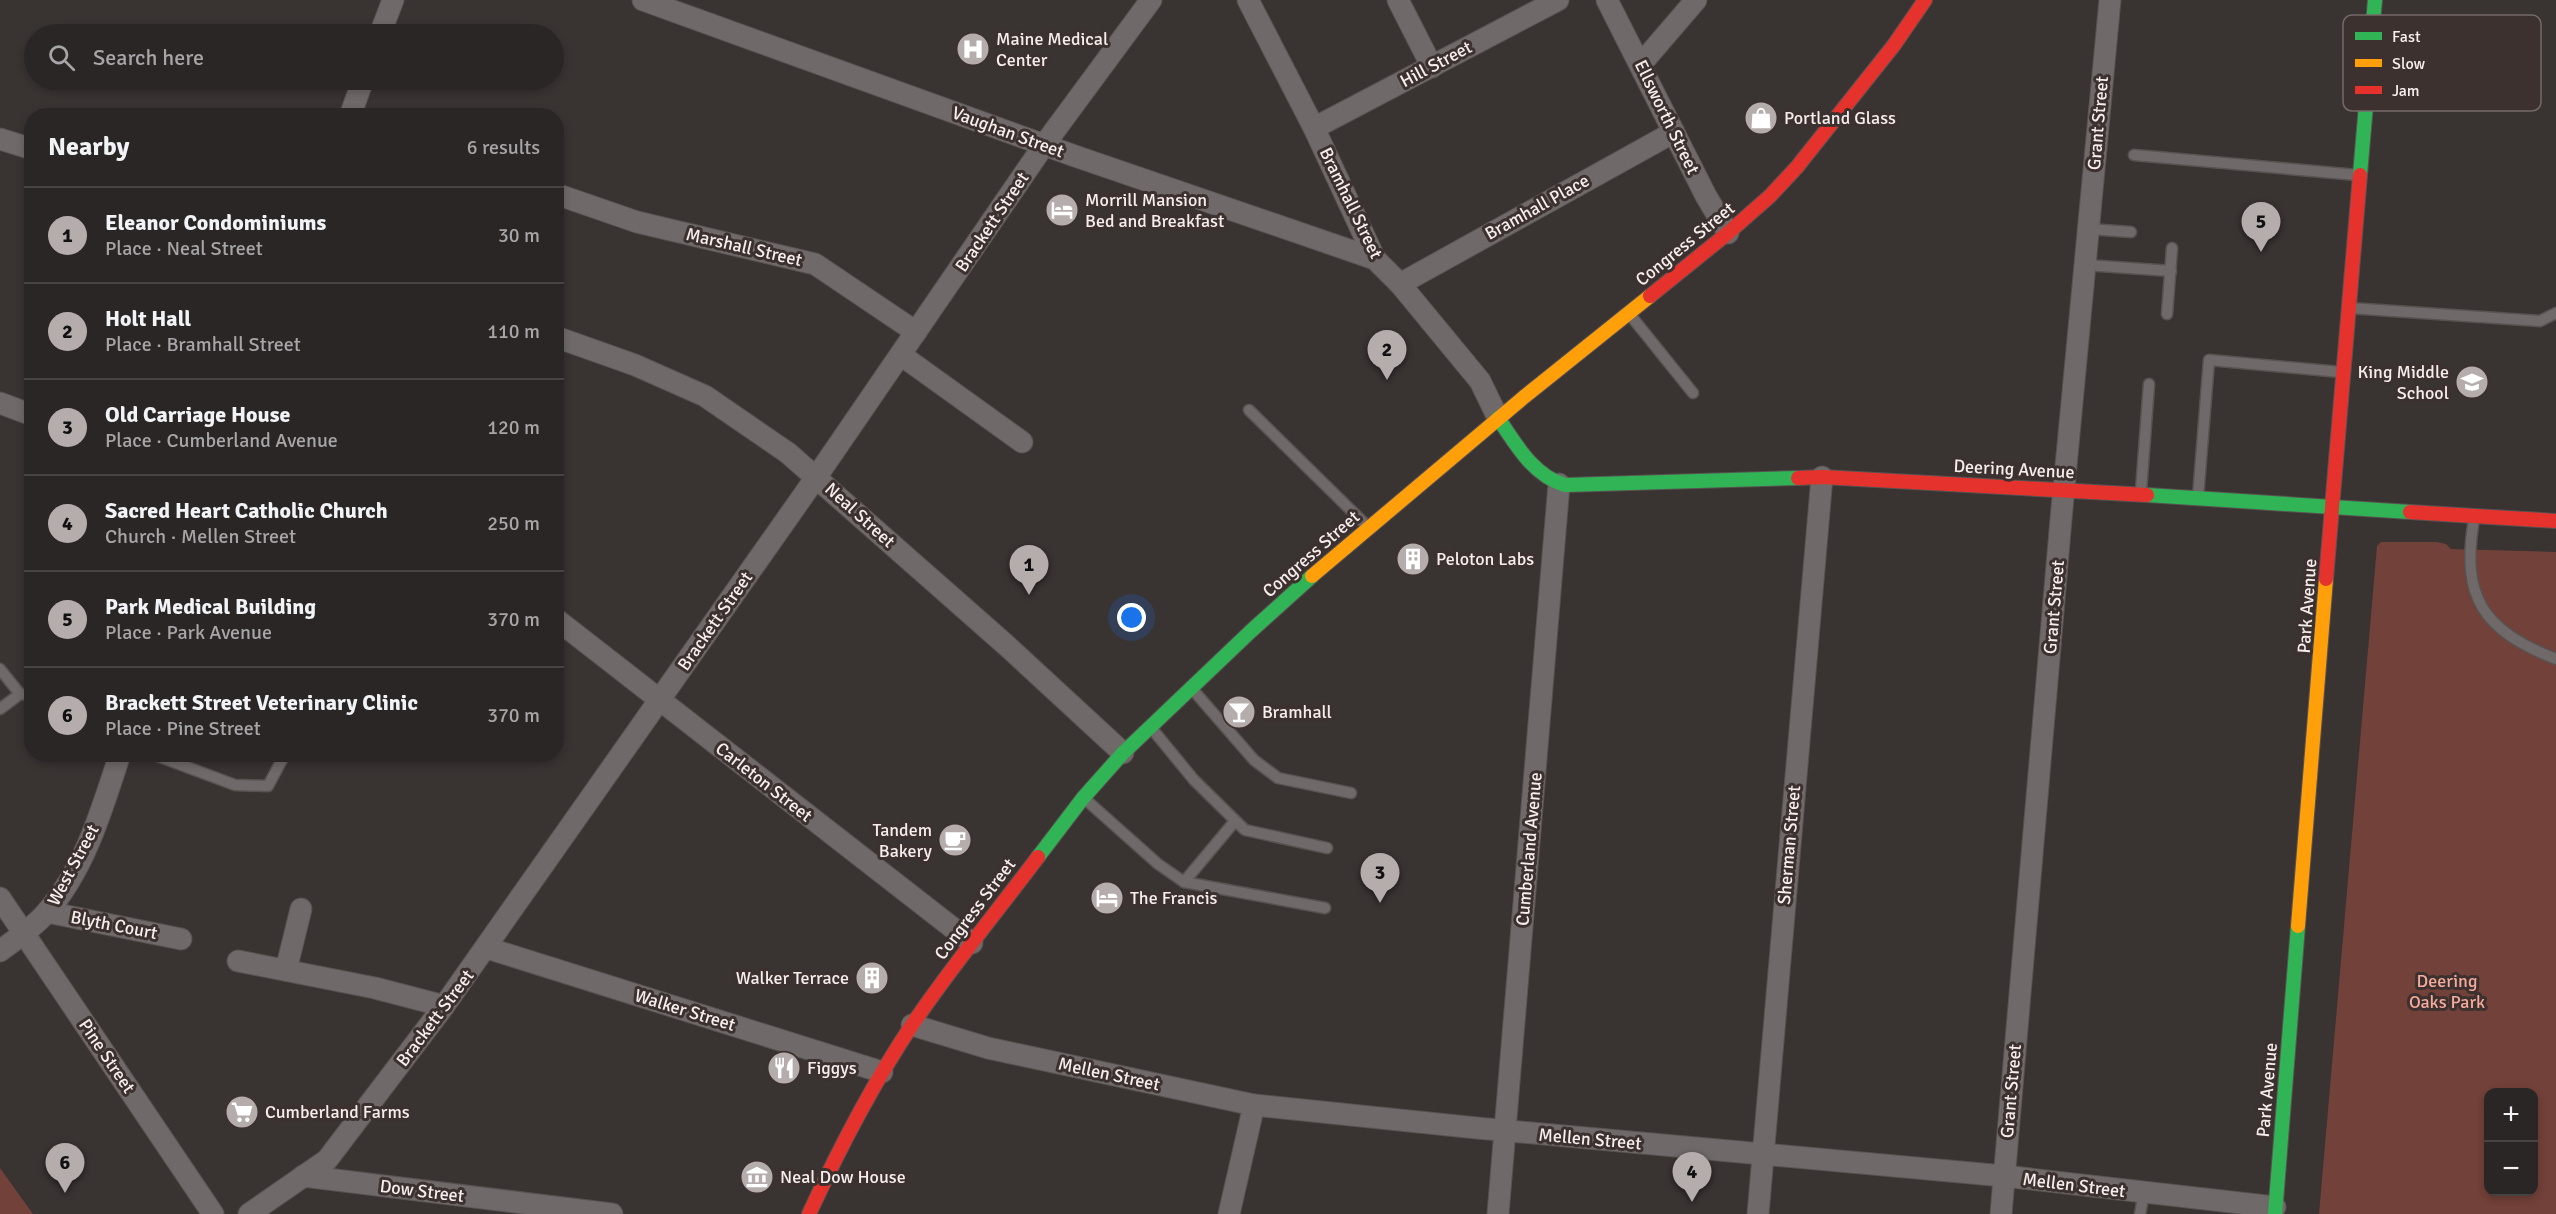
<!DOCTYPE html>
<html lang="en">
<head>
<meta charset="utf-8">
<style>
	:root { --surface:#2b2626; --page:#332e2e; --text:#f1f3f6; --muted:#a6a5a7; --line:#474343; --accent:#b4adac }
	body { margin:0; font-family:Signika,sans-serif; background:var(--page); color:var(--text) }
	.controls { position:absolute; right:18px; bottom:18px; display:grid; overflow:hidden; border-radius:12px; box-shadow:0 3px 9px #0003 }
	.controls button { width:54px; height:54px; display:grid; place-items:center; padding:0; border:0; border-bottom:2px solid var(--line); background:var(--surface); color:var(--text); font:30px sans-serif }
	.you { position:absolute; left:1132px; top:618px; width:21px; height:21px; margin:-15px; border:4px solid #fff; border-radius:50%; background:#1a73e8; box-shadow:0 0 0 9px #1a73e833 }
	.badge { display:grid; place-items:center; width:39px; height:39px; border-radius:50%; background:var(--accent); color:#111; font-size:20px; font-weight:700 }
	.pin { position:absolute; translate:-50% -50px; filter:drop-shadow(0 2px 3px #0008) }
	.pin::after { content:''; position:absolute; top:32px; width:21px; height:18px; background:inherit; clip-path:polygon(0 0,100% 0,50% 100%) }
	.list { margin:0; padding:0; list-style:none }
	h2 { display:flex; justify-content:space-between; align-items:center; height:78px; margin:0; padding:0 24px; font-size:26px }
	h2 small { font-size:20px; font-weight:400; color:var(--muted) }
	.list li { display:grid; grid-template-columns:39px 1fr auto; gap:18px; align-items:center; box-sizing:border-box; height:96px; padding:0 24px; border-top:2px solid var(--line) }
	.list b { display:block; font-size:22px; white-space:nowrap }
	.list p { margin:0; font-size:20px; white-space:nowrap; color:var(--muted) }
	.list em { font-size:20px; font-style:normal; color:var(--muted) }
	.icon { flex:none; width:33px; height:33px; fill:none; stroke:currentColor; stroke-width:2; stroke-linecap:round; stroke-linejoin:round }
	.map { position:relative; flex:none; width:2556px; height:1214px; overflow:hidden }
	.search { position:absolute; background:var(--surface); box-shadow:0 3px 9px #0003; left:24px; top:24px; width:540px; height:66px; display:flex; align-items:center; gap:15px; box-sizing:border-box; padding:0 21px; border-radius:33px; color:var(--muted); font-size:22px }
	.panel { position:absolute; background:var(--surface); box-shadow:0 3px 9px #0003; left:24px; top:108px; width:540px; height:654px; border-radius:24px }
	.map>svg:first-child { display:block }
	.green { fill:#724139; fill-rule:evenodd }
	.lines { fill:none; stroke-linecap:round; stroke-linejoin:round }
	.lane-casing { stroke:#585251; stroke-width:13 }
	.street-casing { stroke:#585251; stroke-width:23 }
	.fast-casing { stroke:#585251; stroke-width:16 }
	.slow-casing { stroke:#585251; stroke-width:16 }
	.jam-casing { stroke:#585251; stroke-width:16 }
	.lane { stroke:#6f6a69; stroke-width:10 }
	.street { stroke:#6f6a69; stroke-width:21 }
	.fast { stroke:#30b455; stroke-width:14 }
	.slow { stroke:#ff9f0a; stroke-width:14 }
	.jam { stroke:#e5322d; stroke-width:14 }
	.labels { text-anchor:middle; stroke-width:6; stroke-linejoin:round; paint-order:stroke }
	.poi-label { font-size:18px; fill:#f6eeed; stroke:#3c312f; text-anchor:start }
	.street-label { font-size:18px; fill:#f6eeed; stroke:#3c312f }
	.park-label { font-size:18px; fill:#f5aa9b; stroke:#3c312f }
	.key { fill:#3c312f; stroke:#746a68; stroke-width:1.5 }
	.key-label { font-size:16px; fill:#f6eeed }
</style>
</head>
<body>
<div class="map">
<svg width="2556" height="1214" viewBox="0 0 2556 1214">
	<rect width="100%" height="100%" fill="#393332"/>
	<!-- green -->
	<g class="green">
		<path d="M2381,542h56l9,2 5,5 105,3v662h-237l58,-668zM2488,1092h46v100h-46z"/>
		<polygon points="0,1168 33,1214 0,1214"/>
	</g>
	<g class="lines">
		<!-- lane casing -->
		<g class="lane-casing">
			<g id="lane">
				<polyline points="2134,155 2357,175"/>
				<polyline points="2089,229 2131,232"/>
				<polyline points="2086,265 2171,271"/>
				<polyline points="2349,308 2540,321 2556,313"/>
				<polyline points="2167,314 2172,248"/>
				<polyline points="1631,316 1693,393"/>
				<polyline points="1249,410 1366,525"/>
				<polyline points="2141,491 2149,384"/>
				<polyline points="2198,497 2209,360 2340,372"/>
				<path d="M2474,519c-13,78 8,111 82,140"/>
				<polyline points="0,669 20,694 32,695"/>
				<polyline points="1194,691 1254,760 1278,778 1351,793"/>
				<polyline points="0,709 20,694"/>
				<polyline points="1153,730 1194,780 1245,830 1327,848"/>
				<polyline points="152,754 235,785 268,786 285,754"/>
				<polyline points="1085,799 1158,864 1184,882 1325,908"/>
				<polyline points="1184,882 1235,821"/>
				<polyline points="2140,1214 2144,1193"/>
			</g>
		</g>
		<!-- street casing -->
		<g class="street-casing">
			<g id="street">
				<polyline points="643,0 1072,155 1375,259"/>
				<polyline points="1248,0 1314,128 1375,259 1400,284 1480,381 1498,418"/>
				<polyline points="1398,0 1432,67"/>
				<polyline points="1607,0 1706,196 1728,233"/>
				<polyline points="380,34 393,0"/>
				<polyline points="1641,64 1696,0"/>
				<polyline points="350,116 363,80"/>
				<polyline points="1314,128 1558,0"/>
				<polyline points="0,139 32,149"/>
				<polyline points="556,194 637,222 815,264 916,332"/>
				<polyline points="1400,284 1674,132"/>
				<polyline points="556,337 635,365 705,396 788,453 1006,645 1123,753"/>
				<polyline points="901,355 1022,442"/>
				<polyline points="0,403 32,415"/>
				<polyline points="556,619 972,943"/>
				<polyline points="0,898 213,1214"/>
				<polyline points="47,912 181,939"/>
				<polyline points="487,948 882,1072"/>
				<path d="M0,951c16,-12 33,-23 46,-38 39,-44 56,-104 74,-159"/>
				<polyline points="238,961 375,988 444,1006"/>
				<polyline points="286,970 301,909"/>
				<polyline points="912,1025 988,1048 1254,1105 1477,1128 2004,1176 2275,1207"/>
				<polyline points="303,1176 612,1214"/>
				<polyline points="249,1214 327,1160 444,1006 817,476 1044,145 1151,0"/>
				<polyline points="1229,1214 1254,1105"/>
				<polyline points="1498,1214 1559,484"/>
				<polyline points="1758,1214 1822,477"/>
				<polyline points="2001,1214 2061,519 2110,0"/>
			</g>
		</g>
		<!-- fast casing -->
		<g class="fast-casing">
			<g id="fast">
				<polyline points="2360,175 2375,0"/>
				<path d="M1498,418c17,25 35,58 67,67l233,-7"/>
				<polyline points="2147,495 2410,512"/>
				<polyline points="1038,857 1083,798 1123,753 1251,631 1312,576"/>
				<polyline points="2275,1214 2298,926"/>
			</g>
		</g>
		<!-- slow casing -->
		<g class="slow-casing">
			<g id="slow">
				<polyline points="1312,576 1524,397 1650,296"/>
				<polyline points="2298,926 2326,579"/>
			</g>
		</g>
		<!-- jam casing -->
		<g class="jam-casing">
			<g id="jam">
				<polyline points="1650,296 1728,233 1770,196 1797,167 1894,45 1925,0"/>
				<polyline points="1798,478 1822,477 2147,495"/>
				<polyline points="2410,512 2556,521"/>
				<polyline points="2326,579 2360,175"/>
				<path d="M809,1214c30,-65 63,-129 103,-189 39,-58 84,-112 126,-168"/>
			</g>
		</g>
		<!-- lane -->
		<use href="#lane" class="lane"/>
		<!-- street -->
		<use href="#street" class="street"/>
		<!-- fast -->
		<use href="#fast" class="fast"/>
		<!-- slow -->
		<use href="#slow" class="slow"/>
		<!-- jam -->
		<use href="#jam" class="jam"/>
	</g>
	<!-- icons -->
	<defs>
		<g id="hospital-disc" transform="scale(1.725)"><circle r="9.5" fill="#b4adac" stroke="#3c312f"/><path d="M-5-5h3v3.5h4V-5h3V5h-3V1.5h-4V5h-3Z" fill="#fff"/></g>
		<g id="shop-disc" transform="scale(1.725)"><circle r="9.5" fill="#b4adac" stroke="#3c312f"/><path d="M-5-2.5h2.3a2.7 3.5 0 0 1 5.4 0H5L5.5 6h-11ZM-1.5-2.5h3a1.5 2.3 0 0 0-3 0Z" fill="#fff"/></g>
		<g id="hotel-disc" transform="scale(1.725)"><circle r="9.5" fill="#b4adac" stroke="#3c312f"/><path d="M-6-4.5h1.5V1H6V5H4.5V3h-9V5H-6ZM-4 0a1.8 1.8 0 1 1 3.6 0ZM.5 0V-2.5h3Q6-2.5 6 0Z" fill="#fff"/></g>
		<g id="school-disc" transform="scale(1.725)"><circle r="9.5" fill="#b4adac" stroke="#3c312f"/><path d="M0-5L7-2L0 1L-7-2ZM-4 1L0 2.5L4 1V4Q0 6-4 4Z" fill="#fff"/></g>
		<g id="building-disc" transform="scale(1.725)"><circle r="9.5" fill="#b4adac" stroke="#3c312f"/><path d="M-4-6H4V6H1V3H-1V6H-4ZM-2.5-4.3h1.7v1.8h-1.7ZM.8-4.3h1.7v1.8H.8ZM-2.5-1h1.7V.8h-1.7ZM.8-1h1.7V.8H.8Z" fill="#fff"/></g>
		<g id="bar-disc" transform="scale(1.725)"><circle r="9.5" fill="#b4adac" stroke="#3c312f"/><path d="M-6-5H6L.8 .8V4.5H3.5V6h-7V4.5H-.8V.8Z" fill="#fff"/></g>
		<g id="cafe-disc" transform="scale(1.725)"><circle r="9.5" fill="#b4adac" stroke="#3c312f"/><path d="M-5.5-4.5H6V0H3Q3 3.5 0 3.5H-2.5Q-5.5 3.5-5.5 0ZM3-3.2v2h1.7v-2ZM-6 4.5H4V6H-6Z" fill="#fff"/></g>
		<g id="restaurant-disc" transform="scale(1.725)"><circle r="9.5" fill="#b4adac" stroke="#3c312f"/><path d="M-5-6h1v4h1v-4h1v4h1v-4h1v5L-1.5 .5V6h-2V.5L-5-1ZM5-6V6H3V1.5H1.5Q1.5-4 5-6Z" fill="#fff"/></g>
		<g id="supermarket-disc" transform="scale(1.725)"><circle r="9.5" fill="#b4adac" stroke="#3c312f"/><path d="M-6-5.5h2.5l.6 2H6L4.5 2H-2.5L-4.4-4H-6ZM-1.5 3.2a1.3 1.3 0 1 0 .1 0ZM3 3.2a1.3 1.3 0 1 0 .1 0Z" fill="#fff"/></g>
		<g id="museum-disc" transform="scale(1.725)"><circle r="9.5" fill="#b4adac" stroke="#3c312f"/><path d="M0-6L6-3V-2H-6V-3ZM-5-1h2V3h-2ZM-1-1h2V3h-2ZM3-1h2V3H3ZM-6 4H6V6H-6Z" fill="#fff"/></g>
	</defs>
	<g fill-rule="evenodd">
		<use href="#hospital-disc" x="973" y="49"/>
		<use href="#shop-disc" x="1761" y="118"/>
		<use href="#hotel-disc" x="1062" y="210"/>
		<use href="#school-disc" x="2472" y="382"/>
		<use href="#building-disc" x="1413" y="559"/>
		<use href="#bar-disc" x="1239" y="712"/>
		<use href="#cafe-disc" x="955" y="840"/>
		<use href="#hotel-disc" x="1107" y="898"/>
		<use href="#building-disc" x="872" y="978"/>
		<use href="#restaurant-disc" x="784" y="1068"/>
		<use href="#supermarket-disc" x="242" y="1112"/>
		<use href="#museum-disc" x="757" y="1177"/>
	</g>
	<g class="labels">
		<!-- poi labels -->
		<g class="poi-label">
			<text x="996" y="45">Maine Medical<tspan x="996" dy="21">Center</tspan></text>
			<text x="1784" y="124">Portland Glass</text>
			<text x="1085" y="206">Morrill Mansion<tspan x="1085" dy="21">Bed and Breakfast</tspan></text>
			<text x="2449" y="378" text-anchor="end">King Middle<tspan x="2449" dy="21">School</tspan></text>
			<text x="1436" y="565">Peloton Labs</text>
			<text x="1262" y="718">Bramhall</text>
			<text x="932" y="836" text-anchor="end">Tandem<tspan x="932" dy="21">Bakery</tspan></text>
			<text x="1130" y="904">The Francis</text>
			<text x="849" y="984" text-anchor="end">Walker Terrace</text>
			<text x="807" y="1074">Figgys</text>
			<text x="265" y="1118">Cumberland Farms</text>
			<text x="780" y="1183">Neal Dow House</text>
		</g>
		<!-- street labels -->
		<g class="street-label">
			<text transform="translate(1436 64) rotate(-28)" y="6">Hill Street</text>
			<text transform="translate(1667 117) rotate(64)" y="6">Ellsworth Street</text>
			<text transform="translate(2098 123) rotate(-85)" y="6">Grant Street</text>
			<text transform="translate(1008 132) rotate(20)" y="6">Vaughan Street</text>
			<text transform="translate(1351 203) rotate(64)" y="6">Bramhall Street</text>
			<text transform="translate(1537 207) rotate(-29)" y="6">Bramhall Place</text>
			<text transform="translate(992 222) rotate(-56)" y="6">Brackett Street</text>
			<text transform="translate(1685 244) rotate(-39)" y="6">Congress Street</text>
			<text transform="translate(744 247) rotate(13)" y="6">Marshall Street</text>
			<text transform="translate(2014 469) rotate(3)" y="6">Deering Avenue</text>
			<text transform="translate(860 515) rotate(42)" y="6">Neal Street</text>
			<text transform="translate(1311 554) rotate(-41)" y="6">Congress Street</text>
			<text transform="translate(2307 606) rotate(-86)" y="6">Park Avenue</text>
			<text transform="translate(2054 607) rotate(-85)" y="6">Grant Street</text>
			<text transform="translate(715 621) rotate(-55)" y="6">Brackett Street</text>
			<text transform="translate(764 782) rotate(38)" y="6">Carleton Street</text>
			<text transform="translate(1789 845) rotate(-85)" y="6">Sherman Street</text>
			<text transform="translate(1529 849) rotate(-85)" y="6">Cumberland Avenue</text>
			<text transform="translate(73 865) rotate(-62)" y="6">West Street</text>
			<text transform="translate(975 909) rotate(-53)" y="6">Congress Street</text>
			<text transform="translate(114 925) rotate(11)" y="6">Blyth Court</text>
			<text transform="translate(685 1010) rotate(17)" y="6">Walker Street</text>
			<text transform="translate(435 1018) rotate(-53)" y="6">Brackett Street</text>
			<text transform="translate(107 1056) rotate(56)" y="6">Pine Street</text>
			<text transform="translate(1109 1074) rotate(12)" y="6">Mellen Street</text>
			<text transform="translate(2267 1090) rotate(-85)" y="6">Park Avenue</text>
			<text transform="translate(2011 1091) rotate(-85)" y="6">Grant Street</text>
			<text transform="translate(1590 1139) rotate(5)" y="6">Mellen Street</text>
			<text transform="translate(2074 1185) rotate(7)" y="6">Mellen Street</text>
			<text transform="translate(422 1191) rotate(7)" y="6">Dow Street</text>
		</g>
		<!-- park labels -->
		<g class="park-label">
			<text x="2447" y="987">Deering<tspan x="2447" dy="21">Oaks Park</tspan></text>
		</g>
	</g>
	<!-- legend -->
	<rect x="2343" y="15" width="198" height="96" rx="9" class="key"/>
	<rect x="2355" y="32" width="27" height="8" fill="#30b455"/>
	<rect x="2355" y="59" width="27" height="8" fill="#ff9f0a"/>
	<rect x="2355" y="86" width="27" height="8" fill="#e5322d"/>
	<g class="key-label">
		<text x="2392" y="42">Fast</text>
		<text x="2392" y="69">Slow</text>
		<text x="2392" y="96">Jam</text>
	</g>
</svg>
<div class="controls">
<button>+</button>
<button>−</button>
</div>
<div class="you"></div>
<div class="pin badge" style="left:1029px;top:595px">1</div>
<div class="pin badge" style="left:1387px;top:380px">2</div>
<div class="pin badge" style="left:1380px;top:903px">3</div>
<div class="pin badge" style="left:1692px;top:1202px">4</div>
<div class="pin badge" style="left:2261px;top:252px">5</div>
<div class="pin badge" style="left:65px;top:1193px">6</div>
<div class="search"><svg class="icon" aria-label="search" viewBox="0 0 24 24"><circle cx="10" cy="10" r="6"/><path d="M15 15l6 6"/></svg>Search here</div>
<section class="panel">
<h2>Nearby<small>6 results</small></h2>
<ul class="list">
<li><span class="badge">1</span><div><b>Eleanor Condominiums</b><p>Place · Neal Street</p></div><em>30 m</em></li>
<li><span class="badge">2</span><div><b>Holt Hall</b><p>Place · Bramhall Street</p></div><em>110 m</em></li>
<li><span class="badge">3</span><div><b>Old Carriage House</b><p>Place · Cumberland Avenue</p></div><em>120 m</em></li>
<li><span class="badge">4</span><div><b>Sacred Heart Catholic Church</b><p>Church · Mellen Street</p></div><em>250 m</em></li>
<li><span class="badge">5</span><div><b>Park Medical Building</b><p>Place · Park Avenue</p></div><em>370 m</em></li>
<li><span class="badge">6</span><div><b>Brackett Street Veterinary Clinic</b><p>Place · Pine Street</p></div><em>370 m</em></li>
</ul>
</section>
</div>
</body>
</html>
